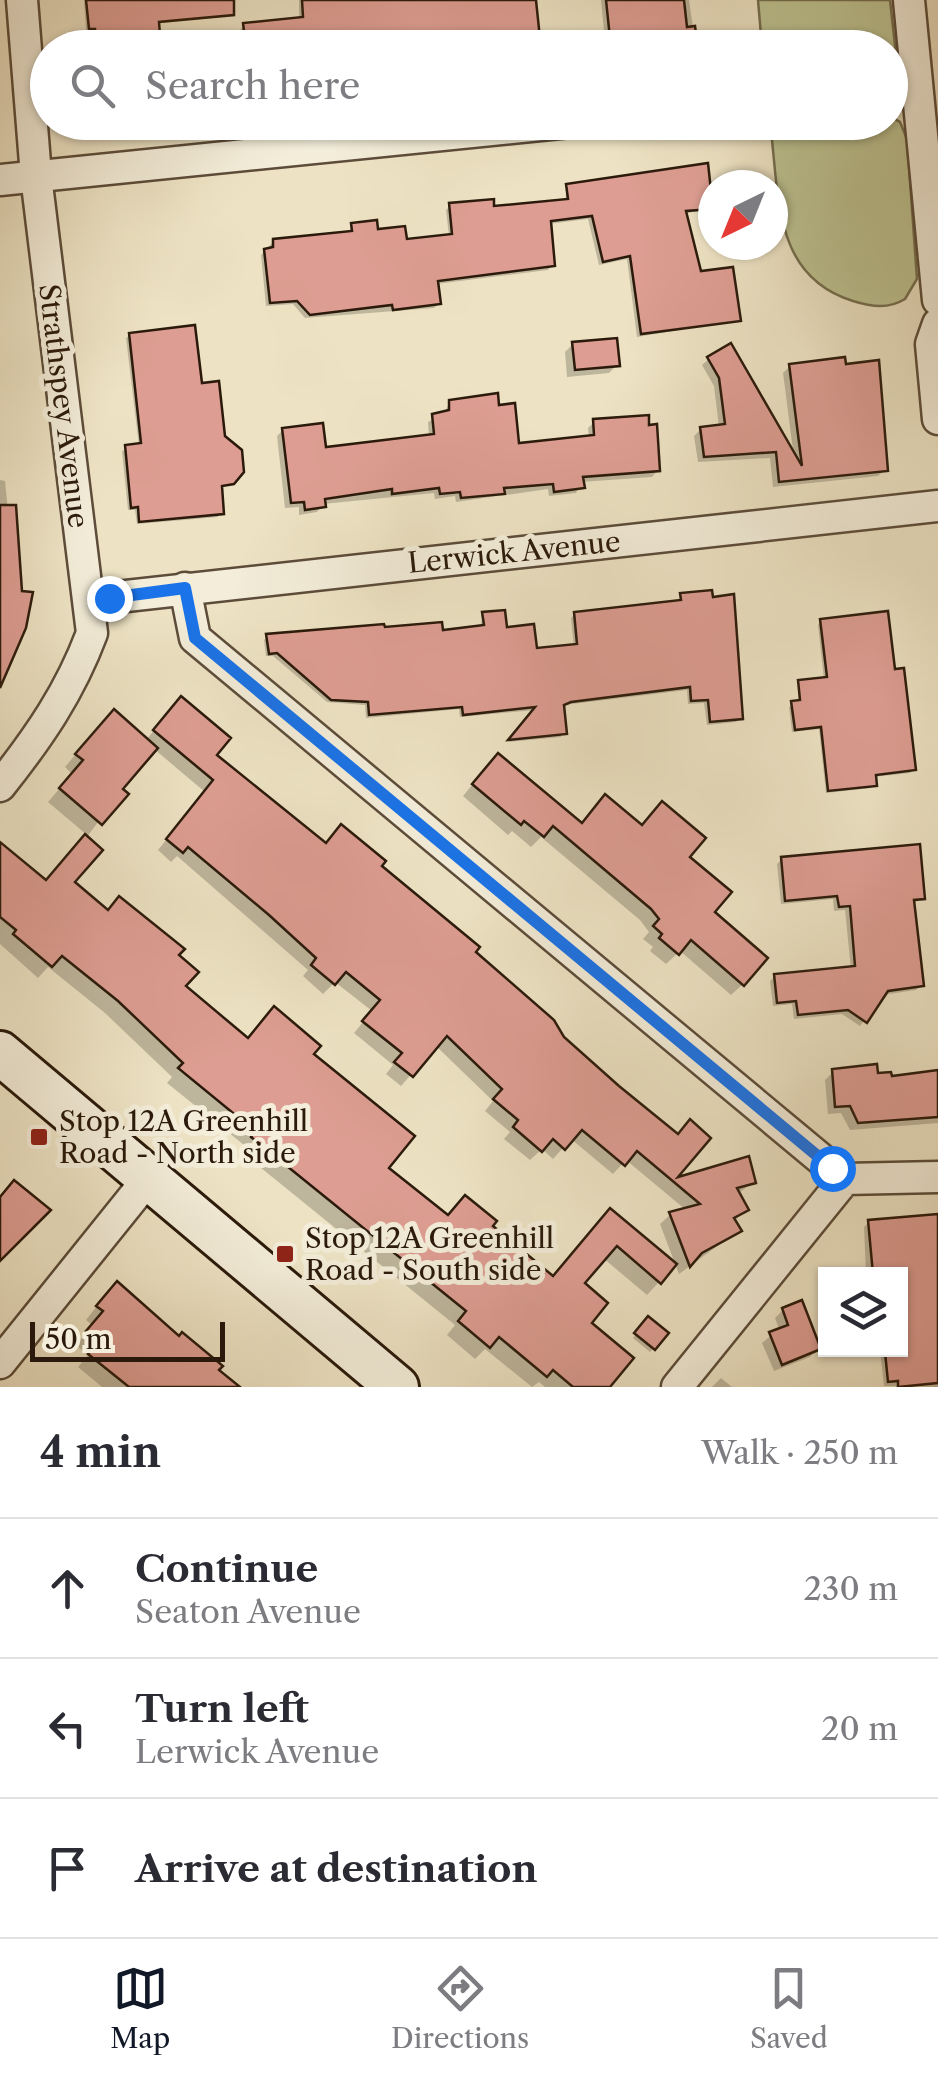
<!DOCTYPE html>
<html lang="en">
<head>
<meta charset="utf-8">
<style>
	:root { --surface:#fff; --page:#f2f2f3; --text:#2b2b33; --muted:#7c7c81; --line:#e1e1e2; --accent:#111827 }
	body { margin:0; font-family:"Libre Caslon Text",serif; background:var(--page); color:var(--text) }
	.controls { position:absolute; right:30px; bottom:30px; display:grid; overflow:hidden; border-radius:0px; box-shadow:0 2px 8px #0004 }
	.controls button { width:90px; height:90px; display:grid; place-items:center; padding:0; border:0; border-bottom:2px solid var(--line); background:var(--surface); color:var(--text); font:50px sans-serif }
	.compass { position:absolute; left:698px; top:170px; width:90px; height:90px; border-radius:50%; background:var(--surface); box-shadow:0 2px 8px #0004; rotate:223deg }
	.scale { position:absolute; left:30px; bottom:25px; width:195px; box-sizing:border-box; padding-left:10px; border:5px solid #2b1a0b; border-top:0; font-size:28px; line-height:35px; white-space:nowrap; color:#2b1a0b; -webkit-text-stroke:8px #f3edd9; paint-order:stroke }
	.stop { position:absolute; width:30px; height:30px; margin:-22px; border:8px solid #1a73e8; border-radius:50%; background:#fff }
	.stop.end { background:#1a73e8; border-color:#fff; box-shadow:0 2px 10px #0008 }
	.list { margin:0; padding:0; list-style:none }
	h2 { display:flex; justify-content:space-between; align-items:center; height:130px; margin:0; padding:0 40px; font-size:42px }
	h2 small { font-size:32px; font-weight:400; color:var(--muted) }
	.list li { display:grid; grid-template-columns:65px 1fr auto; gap:30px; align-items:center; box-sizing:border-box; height:140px; padding:0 40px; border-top:2px solid var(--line) }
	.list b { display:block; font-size:38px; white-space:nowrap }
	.list p { margin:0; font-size:32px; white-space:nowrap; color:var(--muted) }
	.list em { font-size:32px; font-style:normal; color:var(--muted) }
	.icon { flex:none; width:55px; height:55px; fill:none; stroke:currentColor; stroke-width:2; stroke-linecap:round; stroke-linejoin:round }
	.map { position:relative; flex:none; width:938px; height:1387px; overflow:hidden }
	.search { position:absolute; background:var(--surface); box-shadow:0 2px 8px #0004; left:30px; right:30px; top:30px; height:110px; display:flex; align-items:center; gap:25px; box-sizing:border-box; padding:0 35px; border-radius:55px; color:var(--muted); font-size:38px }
	.sheet { height:550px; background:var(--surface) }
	nav { display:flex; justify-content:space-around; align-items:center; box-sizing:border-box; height:140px; border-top:2px solid var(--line); background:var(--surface); font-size:28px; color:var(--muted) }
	nav a { display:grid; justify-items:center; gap:5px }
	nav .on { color:var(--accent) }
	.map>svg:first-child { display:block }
	.green { fill:#bdc291; stroke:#746e4e; stroke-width:2.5 }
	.shadow { fill:#0003 }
	.building { fill:#dd9d92; stroke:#2b1a0b; stroke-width:2.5 }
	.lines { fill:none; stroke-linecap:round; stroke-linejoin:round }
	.street-casing { stroke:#5c4c39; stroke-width:35 }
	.secondary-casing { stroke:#2b1a0b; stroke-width:48 }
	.street { stroke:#f3edd9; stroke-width:30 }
	.secondary { stroke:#f3edd9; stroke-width:42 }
	.route { stroke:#1a73e8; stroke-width:12 }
	.poi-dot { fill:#8f2418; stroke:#f3edd9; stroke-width:4 }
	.labels { text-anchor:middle; stroke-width:10; stroke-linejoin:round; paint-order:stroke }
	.street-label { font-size:28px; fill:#2b1a0b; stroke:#f3edd9 }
	.poi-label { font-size:28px; fill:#2b1a0b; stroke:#f3edd9; text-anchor:start }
</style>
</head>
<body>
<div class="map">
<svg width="938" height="1387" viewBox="0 0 938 1387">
	<rect width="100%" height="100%" fill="#ede3c4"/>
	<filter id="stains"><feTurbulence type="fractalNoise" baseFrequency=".002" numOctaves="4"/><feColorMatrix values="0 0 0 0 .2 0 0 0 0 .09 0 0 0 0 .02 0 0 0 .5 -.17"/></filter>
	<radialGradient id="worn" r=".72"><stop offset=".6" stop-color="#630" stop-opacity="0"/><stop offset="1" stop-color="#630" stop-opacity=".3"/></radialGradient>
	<!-- green -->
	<g class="green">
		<polygon points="758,0 890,0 898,72 891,81 890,48 762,47"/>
		<path d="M891,117l9,5 7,17 10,140 -12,20c-16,10 -33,8 -52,2 -75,-23 -74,-95 -81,-161l10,-14 108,-4z"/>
	</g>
	<!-- shadow -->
	<g class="shadow">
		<polygon points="84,0 206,0 208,16 156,24 159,48 94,48 93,31 86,31"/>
		<polygon points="299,0 533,0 539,48 240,48 239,31 244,26 299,20"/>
		<polygon points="601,0 689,0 696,48 587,48 605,42"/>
		<polygon points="102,122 169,122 169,132 119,140"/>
		<polygon points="567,186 710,208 684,214 699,274 738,320 637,337 627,259 599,265 588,219 548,224 552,265 548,270 436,284 439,303 434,308 305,318 293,304 266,306 261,255 274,241 348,234 352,225 404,242 449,236 446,210 450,206 492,208 565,202"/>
		<polygon points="130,335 200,385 223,437 232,483 219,488 218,517 137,524 135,510 128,510 122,451 139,446 126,338"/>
		<polygon points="573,344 617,365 609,373 567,377 565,352"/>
		<polygon points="709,359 794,458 783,373 790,366 885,470 878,476 773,487 770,458 698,462 694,436 701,429 719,427 714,386 702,365"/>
		<polygon points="450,402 497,408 517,446 589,438 588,428 594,422 658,470 652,477 581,482 576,493 549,496 548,489 456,502 455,496 435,499 434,493 323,504 317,512 299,515 299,507 285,508 277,436 283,430 323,450 429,437 428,422 444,414"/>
		<polygon points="0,480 5,481 10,531 0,682"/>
		<polygon points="681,595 740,718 736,722 707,725 704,703 688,704 687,690 564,705 561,737 508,742 535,710 460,717 459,709 366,718 365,705 327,702 273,656 266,656 264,640 268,636 440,632 480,628 483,615 534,651 574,647 571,618 575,614 678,603"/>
		<polygon points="821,621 893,672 913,770 910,773 873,777 871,788 826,793 819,729 792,732 789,707 798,703 799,682 824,680 818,625"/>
		<polygon points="171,710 214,755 325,846 379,866 562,1038 677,1137 707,1138 671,1181 747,1160 754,1182 737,1194 746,1210 733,1222 738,1231 679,1274 660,1224 671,1214 686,1210 626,1160 613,1174 571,1139 553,1159 542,1149 530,1160 504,1139 510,1132 485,1111 493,1101 436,1046 401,1086 386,1074 393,1065 354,1033 372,1011 335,982 323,994 303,976 308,970 177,856 171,862 158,850 205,792 154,749 86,838 72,883 106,912 119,899 176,956 183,987 247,1040 310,1055 386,1168 447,1218 490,1226 552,1278 597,1224 659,1282 647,1295 603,1258 581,1284 607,1387 545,1387 539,1382 532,1387 485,1349 475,1359 447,1335 455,1325 240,1151 244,1145 167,1083 172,1077 105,1013 48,967 38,978 0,944 0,845 45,883 87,835 48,802 72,774 65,767 101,724 146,740"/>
		<polygon points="487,767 581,825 641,827 687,857 743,984 731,995 680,951 666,964 650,951 653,947 643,939 649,932 640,920 541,837 531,847 512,831 508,835 463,796"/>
		<polygon points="782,859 922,898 912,904 921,985 916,990 882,995 860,1026 842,1014 794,1019 792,1004 773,1006 770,981 775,976 851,969 845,910 834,911 833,899 781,904 777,864"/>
		<polygon points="833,1072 890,1078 938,1073 938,1123 850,1130 841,1113 828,1114 825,1080"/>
		<polygon points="938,1217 938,1387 884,1386 880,1350 900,1350 900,1274 866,1274 864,1227 869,1222"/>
		<polygon points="104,1297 216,1371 236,1387 102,1387 78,1367 88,1355 76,1345 92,1325 86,1320"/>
		<polygon points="783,1310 818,1348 810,1357 774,1371 762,1343 779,1329 775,1318"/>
		<polygon points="648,1319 666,1334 650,1352 633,1338"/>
		<polygon points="721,1378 732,1387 712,1387"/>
	</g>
	<!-- building -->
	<g class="building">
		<polygon points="86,0 234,0 234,15 159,22 161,48 97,48 95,29 89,29"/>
		<polygon points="302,0 536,0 541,48 246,48 243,23 303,17"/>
		<polygon points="606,0 684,0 687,27 695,26 698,48 611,48"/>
		<polygon points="708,163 713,209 686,211 701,271 733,267 741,321 641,334 630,256 603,262 592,216 551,221 555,266 438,281 441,304 393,310 392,305 310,315 297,301 270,303 264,249 273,247 273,239 352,231 351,223 377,220 378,229 405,226 407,239 452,234 449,203 494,199 494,206 568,199 566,184"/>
		<polygon points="195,325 202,383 219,381 225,436 242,450 244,472 234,484 222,486 224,514 139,522 138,507 131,508 125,445 141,443 129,333"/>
		<polygon points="617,338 620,366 575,370 572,342"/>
		<polygon points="731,343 802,466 789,364 845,357 846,364 879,360 888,471 779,482 776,452 704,457 700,427 725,424 719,378 707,357"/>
		<polygon points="498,393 499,405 515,403 519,443 594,435 593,419 649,415 649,425 657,424 660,471 583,477 585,488 554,492 553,484 529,486 504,488 505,494 461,498 460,492 440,494 439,488 392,494 392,489 325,499 326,507 305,510 304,502 291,503 282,428 323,423 326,447 434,434 432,414 449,410 449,400"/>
		<polygon points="0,505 16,505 22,591 33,592 26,628 0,688"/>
		<polygon points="712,590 713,597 734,594 743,719 710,722 708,700 691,701 690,687 571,702 564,705 567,734 508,740 535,707 463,715 462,707 369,715 368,702 331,700 277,653 269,654 266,634 384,624 385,627 442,622 443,630 484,625 482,612 505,610 507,627 534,624 537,648 577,644 574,612 681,600 680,593"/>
		<polygon points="888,611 895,669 904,668 916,770 876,775 877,786 828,791 821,727 795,730 791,701 800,700 798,680 827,677 820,619"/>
		<polygon points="181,696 231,738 217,755 326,843 341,824 386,861 382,866 480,947 476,952 554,1020 564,1037 619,1086 678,1134 690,1119 711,1138 678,1177 749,1156 756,1183 737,1188 749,1210 734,1218 742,1231 702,1253 690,1267 669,1212 700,1204 637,1151 625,1166 582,1130 565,1150 553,1139 542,1152 513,1127 518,1120 493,1099 502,1089 447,1036 413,1077 394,1062 402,1053 362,1021 380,1000 346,972 335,985 311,965 316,958 269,915 188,847 183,853 166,839 213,780 153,730"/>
		<polygon points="114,709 158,748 123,789 129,794 102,825 59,788 83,760 75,754"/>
		<polygon points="498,753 582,823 605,794 642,825 662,801 706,838 690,857 732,892 715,912 768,958 744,986 691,940 679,955 659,938 662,934 653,926 659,919 651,909 553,826 544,837 524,821 521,825 472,784"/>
		<polygon points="85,834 103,850 75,882 108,910 119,896 185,949 179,955 199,972 186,986 248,1038 274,1006 321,1046 314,1054 415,1136 389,1168 448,1215 465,1195 497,1221 493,1226 553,1276 610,1208 677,1264 661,1284 617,1246 585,1283 608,1303 592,1323 634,1358 610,1387 573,1387 553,1370 547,1377 499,1337 490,1348 458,1321 466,1311 251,1137 255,1131 178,1068 183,1063 118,1001 62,956 52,967 13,934 16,930 0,917 0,842 46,880"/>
		<polygon points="920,844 925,899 914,900 924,986 888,991 867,1023 848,1010 798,1015 796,1001 777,1003 774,974 855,966 850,906 839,907 837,896 785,901 781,857"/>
		<polygon points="877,1064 878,1073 891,1072 892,1076 938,1070 938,1117 858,1123 850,1106 835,1107 832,1069"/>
		<polygon points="14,1180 51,1210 0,1261 0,1197"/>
		<polygon points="938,1214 938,1383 898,1387 898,1381 888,1382 885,1352 900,1350 900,1272 873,1274 868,1220"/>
		<polygon points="117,1281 179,1336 182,1332 223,1366 219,1370 240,1387 129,1387 88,1354 99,1341 86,1331 103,1311 96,1306"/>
		<polygon points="802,1300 821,1349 782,1365 769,1332 788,1325 782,1308"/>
		<polygon points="648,1316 669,1333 655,1350 634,1333"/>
	</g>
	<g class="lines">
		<!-- street casing -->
		<g class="street-casing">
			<g id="street">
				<polyline points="909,0 938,300"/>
				<polyline points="0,180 570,122"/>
				<polyline points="938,324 931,344 938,419"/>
				<polyline points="185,588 195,638 845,1179"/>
				<polyline points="90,600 938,506"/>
				<path d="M0,786c39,-49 70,-94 92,-153l-56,-457 -14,-176"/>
				<polyline points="0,1363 148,1179"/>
				<polyline points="677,1387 845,1179 938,1177"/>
			</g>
		</g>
		<!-- secondary casing -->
		<g class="secondary-casing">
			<polyline id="secondary" points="0,1053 397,1387"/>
		</g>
		<!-- street -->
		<use href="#street" class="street"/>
		<!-- secondary -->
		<use href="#secondary" class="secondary"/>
	</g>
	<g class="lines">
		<!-- route -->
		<polyline class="route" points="109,598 185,588 195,638 832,1168"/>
	</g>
	<!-- markers -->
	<g class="poi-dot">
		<rect x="29" y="1127" width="20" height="20" rx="5"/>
		<rect x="275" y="1244" width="20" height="20" rx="5"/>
	</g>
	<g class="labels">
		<!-- street labels -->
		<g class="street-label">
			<text transform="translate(64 406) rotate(83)" y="10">Strathspey Avenue</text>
			<text transform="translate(514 552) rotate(-6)" y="10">Lerwick Avenue</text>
		</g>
		<!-- poi labels -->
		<g class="poi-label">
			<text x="59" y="1131">Stop 12A Greenhill<tspan x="59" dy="32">Road - North side</tspan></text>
			<text x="305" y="1248">Stop 12A Greenhill<tspan x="305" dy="32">Road - South side</tspan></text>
		</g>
	</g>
	<rect width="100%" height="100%" filter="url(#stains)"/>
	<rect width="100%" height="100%" fill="url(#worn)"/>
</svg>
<div class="controls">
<button><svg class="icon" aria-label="layers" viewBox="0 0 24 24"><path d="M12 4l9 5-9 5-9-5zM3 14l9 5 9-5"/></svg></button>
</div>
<svg class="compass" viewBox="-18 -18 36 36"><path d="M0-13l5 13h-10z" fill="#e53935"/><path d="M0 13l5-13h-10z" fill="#7c7c81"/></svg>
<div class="scale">50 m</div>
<div class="stop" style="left:832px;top:1168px"></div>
<div class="stop end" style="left:109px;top:598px"></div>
<div class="search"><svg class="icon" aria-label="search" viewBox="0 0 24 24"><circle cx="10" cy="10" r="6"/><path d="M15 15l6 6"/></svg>Search here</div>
</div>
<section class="sheet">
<h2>4 min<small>Walk · 250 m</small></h2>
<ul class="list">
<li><svg class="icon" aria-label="ahead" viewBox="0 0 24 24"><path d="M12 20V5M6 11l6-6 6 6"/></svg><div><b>Continue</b><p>Seaton Avenue</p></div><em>230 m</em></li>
<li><svg class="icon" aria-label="left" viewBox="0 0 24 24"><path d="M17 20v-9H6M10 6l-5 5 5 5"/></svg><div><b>Turn left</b><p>Lerwick Avenue</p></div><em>20 m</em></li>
<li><svg class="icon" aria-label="arrive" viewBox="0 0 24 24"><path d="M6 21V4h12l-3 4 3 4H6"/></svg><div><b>Arrive at destination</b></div></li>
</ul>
</section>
<nav>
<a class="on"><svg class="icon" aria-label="map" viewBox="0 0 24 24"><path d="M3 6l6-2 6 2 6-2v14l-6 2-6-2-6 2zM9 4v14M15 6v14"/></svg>Map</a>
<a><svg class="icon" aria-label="directions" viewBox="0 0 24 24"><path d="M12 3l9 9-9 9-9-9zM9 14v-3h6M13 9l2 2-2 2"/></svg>Directions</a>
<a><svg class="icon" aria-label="saved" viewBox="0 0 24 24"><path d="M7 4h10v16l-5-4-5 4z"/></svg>Saved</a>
</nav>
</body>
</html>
